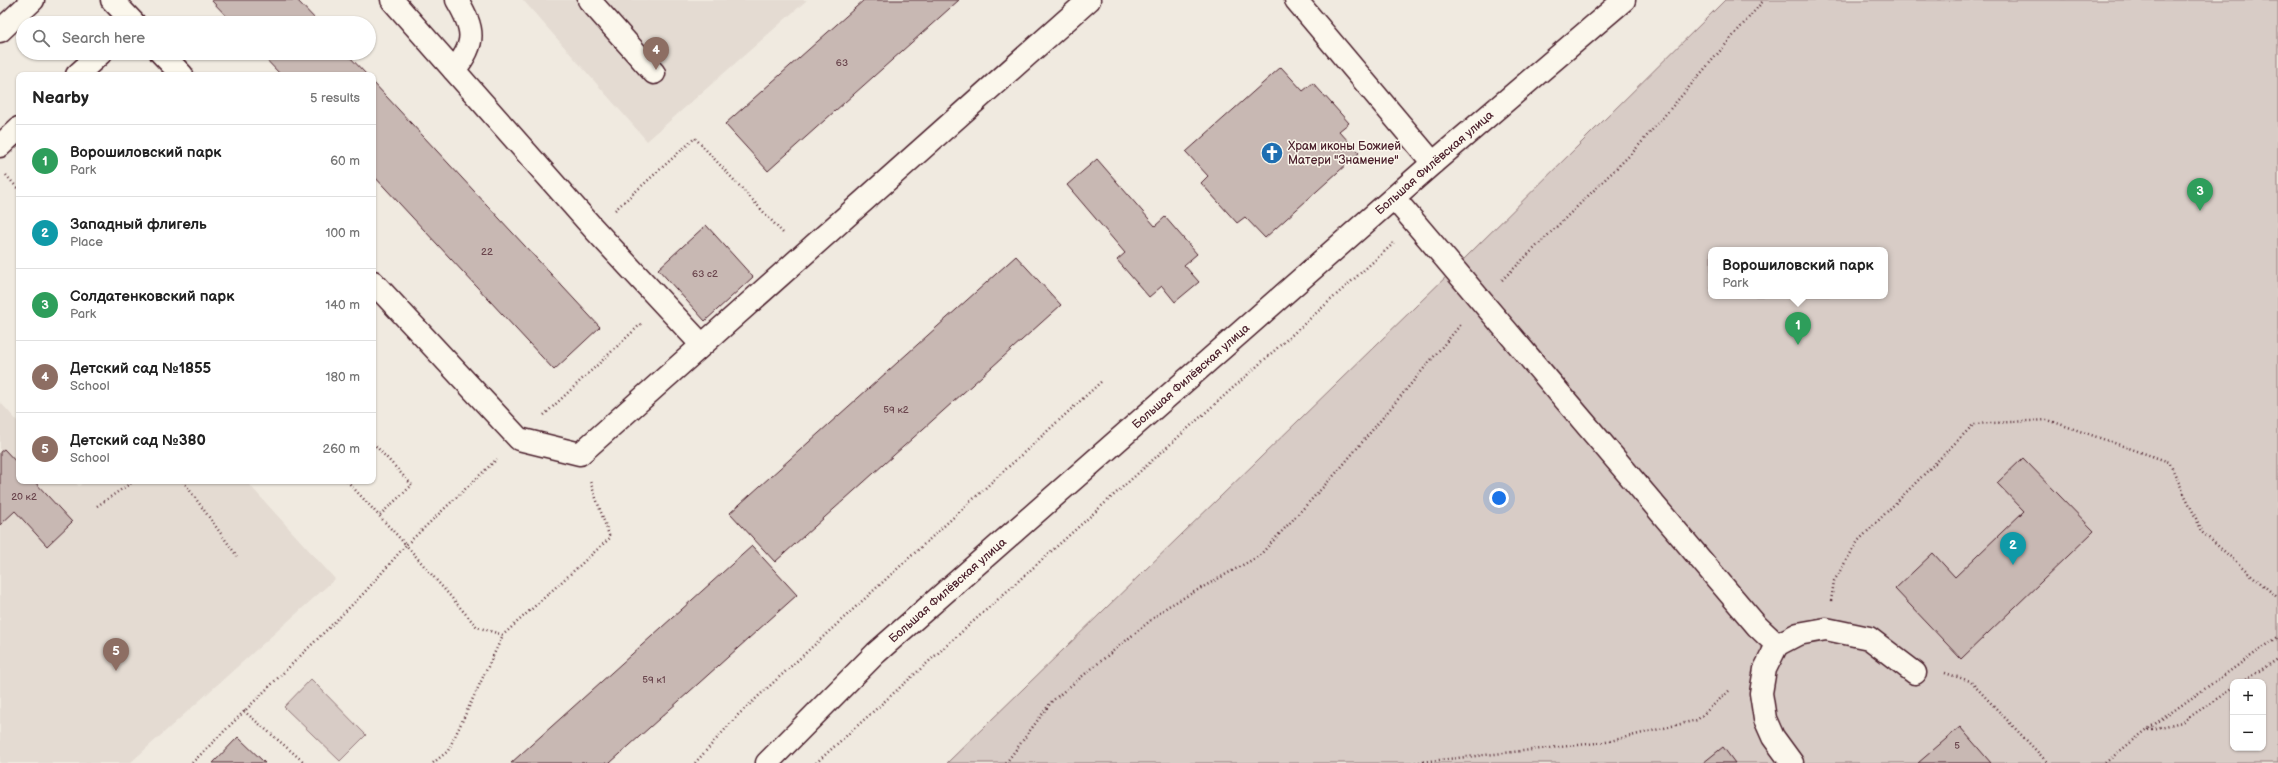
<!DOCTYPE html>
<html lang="en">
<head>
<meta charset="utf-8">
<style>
	:root { --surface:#fff; --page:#f2f2f2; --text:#222; --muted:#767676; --line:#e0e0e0; --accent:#1f6fb2 }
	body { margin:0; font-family:"Balsamiq Sans",sans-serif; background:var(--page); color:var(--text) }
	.controls { position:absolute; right:12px; bottom:12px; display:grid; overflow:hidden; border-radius:8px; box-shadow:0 1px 3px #0004 }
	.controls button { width:36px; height:36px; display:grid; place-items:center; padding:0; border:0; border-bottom:1px solid var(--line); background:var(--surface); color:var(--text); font:20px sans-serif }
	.you { position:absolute; left:1499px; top:498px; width:14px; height:14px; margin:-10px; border:3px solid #fff; border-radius:50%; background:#1a73e8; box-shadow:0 0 0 6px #1a73e833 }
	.badge { display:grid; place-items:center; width:26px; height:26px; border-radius:50%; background:var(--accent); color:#fff; font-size:13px; font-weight:700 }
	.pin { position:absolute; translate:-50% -33px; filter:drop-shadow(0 1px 2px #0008) }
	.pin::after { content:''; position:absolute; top:21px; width:14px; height:12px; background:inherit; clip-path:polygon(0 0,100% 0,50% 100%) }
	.popup { position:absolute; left:1708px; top:247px; width:180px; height:52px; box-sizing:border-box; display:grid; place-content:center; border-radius:8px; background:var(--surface); filter:drop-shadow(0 1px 3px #0005); font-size:13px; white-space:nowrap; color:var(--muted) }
	.popup b { font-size:15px; color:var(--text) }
	.popup::after { content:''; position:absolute; left:50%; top:100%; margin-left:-8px; border:8px solid transparent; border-top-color:var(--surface) }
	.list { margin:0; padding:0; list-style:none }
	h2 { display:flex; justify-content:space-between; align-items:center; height:52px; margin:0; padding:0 16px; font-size:17px }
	h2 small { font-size:13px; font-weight:400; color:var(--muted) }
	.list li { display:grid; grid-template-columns:26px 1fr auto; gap:12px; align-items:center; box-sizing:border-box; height:72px; padding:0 16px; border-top:1px solid var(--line) }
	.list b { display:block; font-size:15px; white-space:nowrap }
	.list p { margin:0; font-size:13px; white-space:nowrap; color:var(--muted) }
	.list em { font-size:13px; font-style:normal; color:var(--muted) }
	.icon { flex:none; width:22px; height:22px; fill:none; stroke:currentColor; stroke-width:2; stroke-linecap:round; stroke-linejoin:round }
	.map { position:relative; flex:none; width:2278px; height:763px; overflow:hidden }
	.search { position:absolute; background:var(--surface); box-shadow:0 1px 3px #0004; left:16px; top:16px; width:360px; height:44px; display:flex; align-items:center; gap:10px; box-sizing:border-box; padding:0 14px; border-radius:22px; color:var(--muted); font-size:15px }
	.panel { position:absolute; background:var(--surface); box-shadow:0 1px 3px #0004; left:16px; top:72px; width:360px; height:412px; border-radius:8px }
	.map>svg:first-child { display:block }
	.built { fill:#e4dbd2 }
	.green { fill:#d8ccc6; stroke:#917678; fill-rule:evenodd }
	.building { fill:#c8b8b3; stroke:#4a1f2b }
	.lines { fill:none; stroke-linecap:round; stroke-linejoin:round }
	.minor-casing { stroke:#4a1f2b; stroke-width:25 }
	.path { stroke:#4a1f2b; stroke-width:2.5; stroke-dasharray:1 3; stroke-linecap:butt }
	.minor { stroke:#fbf7ec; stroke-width:22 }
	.labels { text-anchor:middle; stroke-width:3; stroke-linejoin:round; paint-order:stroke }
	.number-label { font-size:10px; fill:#6a454d }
	.poi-label { font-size:12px; fill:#4a1f2b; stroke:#fbf7ec; text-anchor:start }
	.street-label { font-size:12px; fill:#4a1f2b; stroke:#fbf7ec }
</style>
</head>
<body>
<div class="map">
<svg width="2278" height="763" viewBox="0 0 2278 763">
	<rect width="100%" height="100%" fill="#f0eae0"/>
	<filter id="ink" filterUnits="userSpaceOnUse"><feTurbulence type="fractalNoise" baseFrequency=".025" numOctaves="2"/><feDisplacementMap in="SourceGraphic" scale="8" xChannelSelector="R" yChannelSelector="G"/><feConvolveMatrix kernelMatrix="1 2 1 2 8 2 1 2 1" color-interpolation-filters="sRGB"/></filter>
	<g filter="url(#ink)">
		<!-- built -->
		<g class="built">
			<polygon points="523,0 807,0 647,141"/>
			<polygon points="0,402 19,423 19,481 73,481 79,486 85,481 246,481 335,579 130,763 0,763"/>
		</g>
		<!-- green -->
		<g class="green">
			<path d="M1725,0h553v763h-1331l507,-494zM1711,250h174v46h-174zM2233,682h30v66h-30z"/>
			<polygon points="311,679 366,735 340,761 284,707"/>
		</g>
		<!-- building -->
		<g class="building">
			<polygon points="211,0 297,0 319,23 233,23"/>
			<polygon points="864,0 959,0 768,171 725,124"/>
			<polygon points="260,53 346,53 367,75 281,75"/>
			<polygon points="1281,67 1303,91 1313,83 1332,104 1349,123 1339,131 1359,153 1265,238 1245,217 1237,223 1201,183 1208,176 1186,152"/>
			<polygon points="373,82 600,327 554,370 373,175"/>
			<polygon points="1097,159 1155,226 1165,217 1197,254 1184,265 1199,282 1175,302 1162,286 1149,297 1117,260 1125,253 1067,185"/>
			<polygon points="706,225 753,277 705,321 658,269"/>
			<polygon points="1016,256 1061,305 775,562 730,513"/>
			<polygon points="4,449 19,465 19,481 34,481 72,522 47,546 15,511 0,525 0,452"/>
			<polygon points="2023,458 2094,531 1961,659 1895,589 1933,553 1955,577 2024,511 1997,483"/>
			<polygon points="752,546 797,595 610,763 511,763"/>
			<polygon points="1960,727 1991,763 1918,763"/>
			<polygon points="238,737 265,763 213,763"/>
			<polygon points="1723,747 1735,763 1703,763"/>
		</g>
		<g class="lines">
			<!-- minor casing -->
			<g class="minor-casing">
				<g id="minor">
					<polyline points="112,0 134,23"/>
					<polyline points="392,0 594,229 702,345"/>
					<polyline points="589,0 654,73"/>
					<polyline points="1296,0 1433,163"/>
					<polyline points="0,31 33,0"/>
					<polyline points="161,53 182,75"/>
					<path d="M454,70c23,-27 20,-41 3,-70"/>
					<polyline points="77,75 101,53"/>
					<polyline points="0,146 19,128"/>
					<polyline points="1394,198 1757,626 1777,645 1765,669 1761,693 1765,719 1773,737 1792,763"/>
					<polyline points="373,282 519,439 580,454 1089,0"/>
					<polyline points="1777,645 1798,634 1826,629 1869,638 1915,673"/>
					<path id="s1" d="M767,763l109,-110 557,-490 191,-163"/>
				</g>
			</g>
			<!-- path -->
			<g class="path">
				<polyline points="6,175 19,190"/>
				<polyline points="615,210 695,138 783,233"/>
				<polyline points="1502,280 1634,151 1764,0"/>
				<polyline points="544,415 641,324"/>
				<polyline points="373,443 412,485 379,516"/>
				<polyline points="183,481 237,556"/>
				<polyline points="347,481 406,545 497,459"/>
				<polyline points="97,506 134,481"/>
				<polyline points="1831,601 1834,581 1858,541 1974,424 2048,420 2169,462 2203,533 2278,598"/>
				<polyline points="1945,673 1970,681 2048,763"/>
				<polyline points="2242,682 2278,659"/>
				<polyline points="244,711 305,763"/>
				<polyline points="2148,730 2182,722 2233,688"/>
				<polyline points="192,763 365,592 406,545 477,627 503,635 610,538 590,481"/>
				<polyline points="433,763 448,751 503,635"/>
				<polyline points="695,763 738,715 1103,380"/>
				<polyline points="816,763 1394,243"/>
				<polyline points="1006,763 1052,701 1167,607 1259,556 1338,471 1462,323"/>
				<polyline points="1411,763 1606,742 1697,720 1731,689"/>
				<polyline points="2105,763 2145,731 2278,637"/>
			</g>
			<!-- minor -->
			<use href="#minor" class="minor"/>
		</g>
	</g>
	<!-- icons -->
	<defs>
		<g id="church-disc" transform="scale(1.15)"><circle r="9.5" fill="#1f6fb2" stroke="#fbf7ec"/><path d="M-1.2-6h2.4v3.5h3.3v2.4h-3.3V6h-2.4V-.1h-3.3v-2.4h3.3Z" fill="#fff"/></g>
	</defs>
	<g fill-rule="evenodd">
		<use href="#church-disc" x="1272" y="153"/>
	</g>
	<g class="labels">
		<!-- number labels -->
		<g class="number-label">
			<text x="842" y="66">63</text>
			<text x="487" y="255">22</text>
			<text x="705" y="277">63 с2</text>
			<text x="896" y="413">59 к2</text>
			<text x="24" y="500">20 к2</text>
			<text x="654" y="683">59 к1</text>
			<text x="1957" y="749">5</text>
		</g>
		<!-- poi labels -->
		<g class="poi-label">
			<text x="1288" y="150">Храм иконы Божией<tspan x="1288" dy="14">Матери "Знамение"</tspan></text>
		</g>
		<!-- street labels -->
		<g class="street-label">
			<text dy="4" stroke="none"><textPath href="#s1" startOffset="898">Большая Филёвская улица</textPath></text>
			<text dy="4" stroke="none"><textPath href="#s1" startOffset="574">Большая Филёвская улица</textPath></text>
			<text dy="4" stroke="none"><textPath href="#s1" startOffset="250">Большая Филёвская улица</textPath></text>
		</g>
	</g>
</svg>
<div class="controls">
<button>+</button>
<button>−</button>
</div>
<div class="you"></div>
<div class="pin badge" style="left:1798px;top:345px;background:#2e9e5b">1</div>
<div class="popup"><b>Ворошиловский парк</b>Park</div>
<div class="pin badge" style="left:2013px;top:565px;background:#0f9aa8">2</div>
<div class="pin badge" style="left:2200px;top:211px;background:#2e9e5b">3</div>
<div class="pin badge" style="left:656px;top:70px;background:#8d6e63">4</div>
<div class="pin badge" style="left:116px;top:671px;background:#8d6e63">5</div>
<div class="search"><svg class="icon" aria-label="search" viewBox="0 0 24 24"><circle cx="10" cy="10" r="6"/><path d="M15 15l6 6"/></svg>Search here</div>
<section class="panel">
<h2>Nearby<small>5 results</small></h2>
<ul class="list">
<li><span class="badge" style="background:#2e9e5b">1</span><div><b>Ворошиловский парк</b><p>Park</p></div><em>60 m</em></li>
<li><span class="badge" style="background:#0f9aa8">2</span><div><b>Западный флигель</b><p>Place</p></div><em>100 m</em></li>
<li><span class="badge" style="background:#2e9e5b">3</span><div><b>Солдатенковский парк</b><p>Park</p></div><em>140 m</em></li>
<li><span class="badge" style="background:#8d6e63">4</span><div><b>Детский сад №1855</b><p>School</p></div><em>180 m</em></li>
<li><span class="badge" style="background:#8d6e63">5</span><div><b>Детский сад №380</b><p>School</p></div><em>260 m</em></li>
</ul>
</section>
</div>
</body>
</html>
